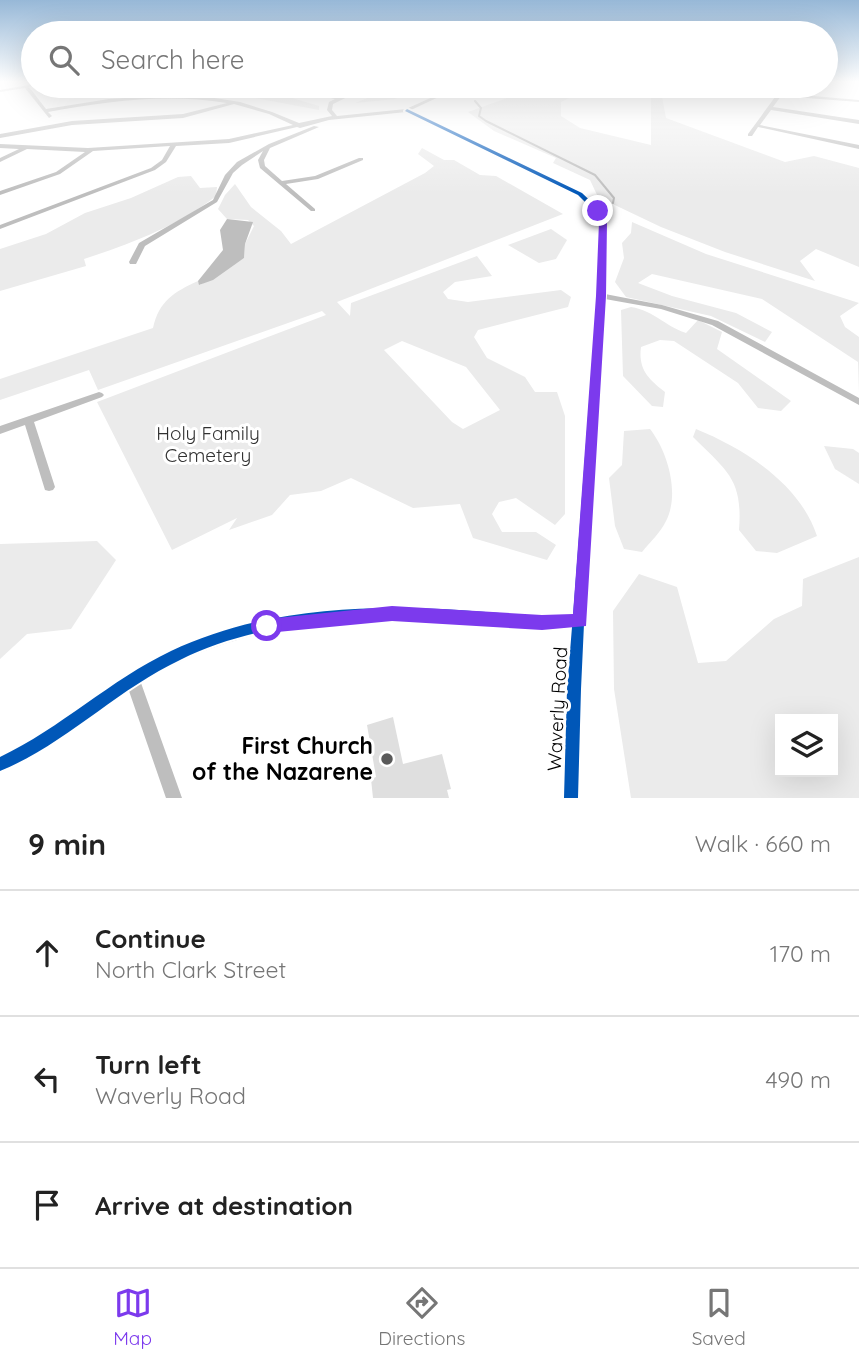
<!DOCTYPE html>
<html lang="en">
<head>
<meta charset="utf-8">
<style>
	:root { --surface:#fff; --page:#f6f6f6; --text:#222; --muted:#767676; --line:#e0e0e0; --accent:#7c3aed }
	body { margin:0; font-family:Quicksand,sans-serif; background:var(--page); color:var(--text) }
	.controls { position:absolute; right:21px; bottom:21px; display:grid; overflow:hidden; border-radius:0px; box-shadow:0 7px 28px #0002 }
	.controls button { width:63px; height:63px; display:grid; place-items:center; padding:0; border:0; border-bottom:2px solid var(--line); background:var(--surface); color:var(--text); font:35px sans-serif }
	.stop { position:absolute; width:21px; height:21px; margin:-16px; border:5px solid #7c3aed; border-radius:50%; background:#fff }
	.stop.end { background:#7c3aed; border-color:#fff; box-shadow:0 2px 7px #0008 }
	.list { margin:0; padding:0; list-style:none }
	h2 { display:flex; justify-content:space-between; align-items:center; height:91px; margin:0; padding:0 28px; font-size:30px }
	h2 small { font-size:23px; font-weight:400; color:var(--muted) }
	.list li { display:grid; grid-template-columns:46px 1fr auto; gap:21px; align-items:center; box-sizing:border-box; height:126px; padding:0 28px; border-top:2px solid var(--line) }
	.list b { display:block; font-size:26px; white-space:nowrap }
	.list p { margin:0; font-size:23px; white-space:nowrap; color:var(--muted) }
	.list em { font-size:23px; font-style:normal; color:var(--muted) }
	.icon { flex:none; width:38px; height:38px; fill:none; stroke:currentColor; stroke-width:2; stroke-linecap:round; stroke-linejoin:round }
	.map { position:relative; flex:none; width:859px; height:798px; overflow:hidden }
	.search { position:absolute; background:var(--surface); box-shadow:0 7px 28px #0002; left:21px; right:21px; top:21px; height:77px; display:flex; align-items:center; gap:18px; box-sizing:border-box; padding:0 24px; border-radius:38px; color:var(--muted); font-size:26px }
	.sheet { height:469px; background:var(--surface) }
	nav { display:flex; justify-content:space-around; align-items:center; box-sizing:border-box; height:98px; border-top:2px solid var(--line); background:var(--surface); font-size:19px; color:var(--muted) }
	nav a { display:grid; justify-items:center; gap:4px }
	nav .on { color:var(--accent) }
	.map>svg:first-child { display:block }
	.green { fill:#ebebeb; fill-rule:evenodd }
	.water { fill:#bebebe }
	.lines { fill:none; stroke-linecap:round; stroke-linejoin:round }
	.stream { stroke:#bebebe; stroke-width:2 }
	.building { fill:#dfdfdf }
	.minor { fill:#bebebe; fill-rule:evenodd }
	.cycleway-casing { stroke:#fff; stroke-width:4 }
	.cycleway { fill:#0057b8; fill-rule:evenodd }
	.route { fill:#7c3aed }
	.poi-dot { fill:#595959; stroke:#fff; stroke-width:2.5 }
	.labels { text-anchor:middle; stroke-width:6; stroke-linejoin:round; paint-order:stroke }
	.park-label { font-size:19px; fill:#323232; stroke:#fff }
	.street-label { font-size:19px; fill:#000; stroke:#fff }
	.near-poi-label { font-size:23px; font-weight:bold; fill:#000; stroke:#fff; text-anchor:end }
</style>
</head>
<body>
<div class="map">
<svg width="859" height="798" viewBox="0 0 859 798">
	<rect width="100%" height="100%" fill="#fff"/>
	<!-- green -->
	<g class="green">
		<polygon points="78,86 266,86 265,90 319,106 319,110 213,90 117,90 75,96 96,89"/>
		<polygon points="392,86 423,86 395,99 355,103 390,89"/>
		<polygon points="528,86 568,86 565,88 575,95 561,102 561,116 580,128 651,145 651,86 660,86 666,118 785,162 814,156 859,168 859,267 816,249 800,261 815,281 725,252 661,227 598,197 590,180 553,163 556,158 494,131 468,112 513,96"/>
		<path d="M422,148l22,12h10l26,15 16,1 67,38 -226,88 13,14 1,-13 126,-47 15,20 -37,6 -12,10 5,7 20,3 93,-12 10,7 -3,10 -90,23 -4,7 13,21 38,19 10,15h22l8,24v98l-10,11 -39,-27 -17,4 -7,12 10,18h34l20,13 -9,15 -74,-22 -13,-34 -47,4 -62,-30 -30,13 -31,4 -18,20 -43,15 8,-12 -65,32 -75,-148 229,-87 -4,-4 -224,79 -9,-20 -89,30v-21l153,-51c6,-27 21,-36 45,-47l2,4 44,-27 1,-14 9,-18 -6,-6 -21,-1 -9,-10 7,-14 10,-11 16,23 30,24 10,13 134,-71 9,-7 -16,-12zM402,341l64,26 34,43 -37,19 -11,-7 -68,-72z"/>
		<path d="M191,176l9,12 17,-1 -1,9c-38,30 -86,48 -132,63l2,7 -86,25v-42l46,-15 39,-21 46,-15 47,-21z"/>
		<polygon points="632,222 706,254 859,303 840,316 845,327 859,337 859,393 858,362 762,299 652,274 638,283 672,296 736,313 772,332 765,342 711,316 626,297 615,282 624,258 622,243 631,233"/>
		<polygon points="551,229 567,240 556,259 539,263 508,245"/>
		<path d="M631,307c24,4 32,18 55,26l12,-13 24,12 -5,17 74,52 -10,10 -23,-3 -20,-25 -64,-42 -14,-1 -19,7c-3,22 7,32 24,45l-2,15 -11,-1 -29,-30 -2,-66z"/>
		<path d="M650,429c18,23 30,65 16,92 -5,11 -16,21 -24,31l-18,-3 -9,-23 -6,-48 13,-13 2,-34z"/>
		<path d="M696,429c49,20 104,55 121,107l-40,17 -21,-2 -17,-21c4,-51 -12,-59 -46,-93z"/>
		<polygon points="824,446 853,449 859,453 859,484 835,469"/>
		<polygon points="97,541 116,560 71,629 27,634 0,659 0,544"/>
		<path d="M859,557v241h-228l-17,-109 -1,-78 26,-37 38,13 21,76 28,-2 48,-42 28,-13 1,-27zM780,719h53v53h-53z"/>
	</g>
	<!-- water -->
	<polygon class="water" points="227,219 253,222 245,244 244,258 213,280 199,285 198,281 223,250 220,230"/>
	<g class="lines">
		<!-- stream -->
		<polyline class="stream" points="475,101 481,108 479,116 486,121 595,175 614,198 613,203"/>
	</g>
	<!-- building -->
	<polygon class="building" points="393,717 403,764 442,754 451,789 447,790 449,798 373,798 371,779 376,777 367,725"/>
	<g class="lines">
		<!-- minor -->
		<g class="minor">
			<path d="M29,85l2,1 -2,1 17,22 63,-10 66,-4 33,2 32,5 32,10 27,11 33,-7 -5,-6 2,-8 6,-3 -40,-9 2,-2 41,10 27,-12h5l-37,18 -1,6 5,6 69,-7 51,-23h5l-51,24 171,83 18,17 6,12 -1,72 57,11 56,16 141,77v7l-147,-80 -51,-16 -56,-10 -20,319 2,3 -2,3 -4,65 -2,109h-16l4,-109 5,-62c-43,1 -86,-4 -128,-6 -108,-5 -211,4 -303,62l41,115h-16l-37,-107c-42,29 -82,61 -129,81v-16c61,-29 111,-78 173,-106 85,-39 179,-45 272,-41 42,2 85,7 128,6l24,-319 3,-74 -5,-10 -17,-17 -172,-83 -77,8 -29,8 -3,-1 -68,16 -53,3 -10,16 -11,8 -155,59v-4l151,-57 11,-8 8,-14 -77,5 -33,23 -60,21v-4l56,-19 29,-20 -58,-3 -27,13v-4l19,-9 -19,-1v-4l88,4 141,-9 64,-14 -24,-11 -35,-10 -51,14 -111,7 -72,13v-4l72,-13 111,-7 44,-11c-60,-10 -119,-2 -179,9l4,4 -3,2 -24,-30 -25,4v-2z"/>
			<polygon points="778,93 859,100 859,102 781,96 773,107 859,120 859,124 771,110 760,125 859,145 859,149 758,127 752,136 748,136 748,134"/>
			<polygon points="314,126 319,127 270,148 264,160 265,166 282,181 315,176 359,158 363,158 363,160 318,179 286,184 315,209 315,211 311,211 260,168 258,160 263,151 242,165 233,173 217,202 145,246 136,264 130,264 129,262 139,243 213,200 225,175 237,162 269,144"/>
			<polygon points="99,392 102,393 104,395 102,397 34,422 55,487 53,490 49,491 45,490 25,425 0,434 0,426"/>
		</g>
		<!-- cycleway casing -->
		<g class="cycleway-casing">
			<path id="cycleway" d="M407,109l175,84 18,17 6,12 -1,74 -20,322 1,3 -2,3 -3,65 -3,109h-14l3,-109 5,-62c-42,1 -85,-4 -127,-6 -88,-5 -184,-1 -265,39 -64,30 -114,84 -180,111v-14c61,-29 110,-77 171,-106 84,-40 179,-46 270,-42 44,2 88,8 132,7l24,-320 3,-74 -5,-10 -17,-17 -173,-84z"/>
		</g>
		<!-- cycleway -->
		<use href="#cycleway" class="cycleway"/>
	</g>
	<!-- sky -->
	<linearGradient id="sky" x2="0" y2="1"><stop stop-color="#97b8d7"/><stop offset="0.42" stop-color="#fff"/><stop offset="1" stop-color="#fff" stop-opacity="0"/></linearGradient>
	<rect width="859" height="194" fill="url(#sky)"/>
	<!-- route -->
	<polygon class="route" points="598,208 607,222 606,296 586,626 542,630 392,621 267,633 261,631 261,621 267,619 392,606 542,615 573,614 596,296 599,222 594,211"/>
	<!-- markers -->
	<circle class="poi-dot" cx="387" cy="759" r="7"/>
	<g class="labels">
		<!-- park labels -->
		<g class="park-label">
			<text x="208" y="440">Holy Family<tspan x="208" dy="22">Cemetery</tspan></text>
		</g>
		<!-- street labels -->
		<g class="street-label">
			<text transform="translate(557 709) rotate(-87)" y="7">Waverly Road</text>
		</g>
		<!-- near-poi labels -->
		<g class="near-poi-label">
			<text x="373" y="754">First Church<tspan x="373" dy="26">of the Nazarene</tspan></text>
		</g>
	</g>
</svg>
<div class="controls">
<button><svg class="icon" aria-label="layers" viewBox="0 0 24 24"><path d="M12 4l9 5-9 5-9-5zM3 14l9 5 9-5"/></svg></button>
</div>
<div class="stop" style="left:267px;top:626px"></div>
<div class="stop end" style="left:598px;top:211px"></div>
<div class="search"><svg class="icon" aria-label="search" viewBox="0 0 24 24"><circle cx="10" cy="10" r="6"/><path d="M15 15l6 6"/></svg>Search here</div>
</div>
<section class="sheet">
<h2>9 min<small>Walk · 660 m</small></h2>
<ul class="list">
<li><svg class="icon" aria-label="ahead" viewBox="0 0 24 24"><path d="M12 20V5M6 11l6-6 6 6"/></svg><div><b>Continue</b><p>North Clark Street</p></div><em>170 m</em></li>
<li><svg class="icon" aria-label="left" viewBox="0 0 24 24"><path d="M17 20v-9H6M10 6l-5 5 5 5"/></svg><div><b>Turn left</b><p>Waverly Road</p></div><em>490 m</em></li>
<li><svg class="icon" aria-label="arrive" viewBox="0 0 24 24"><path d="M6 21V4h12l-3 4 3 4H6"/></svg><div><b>Arrive at destination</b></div></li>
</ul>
</section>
<nav>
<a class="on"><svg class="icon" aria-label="map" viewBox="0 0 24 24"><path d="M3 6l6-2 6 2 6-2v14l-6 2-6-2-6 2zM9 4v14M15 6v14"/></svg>Map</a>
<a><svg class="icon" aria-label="directions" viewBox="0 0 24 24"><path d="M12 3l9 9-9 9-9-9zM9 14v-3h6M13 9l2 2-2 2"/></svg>Directions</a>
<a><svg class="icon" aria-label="saved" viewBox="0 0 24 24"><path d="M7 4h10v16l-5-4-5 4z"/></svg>Saved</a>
</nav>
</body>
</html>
